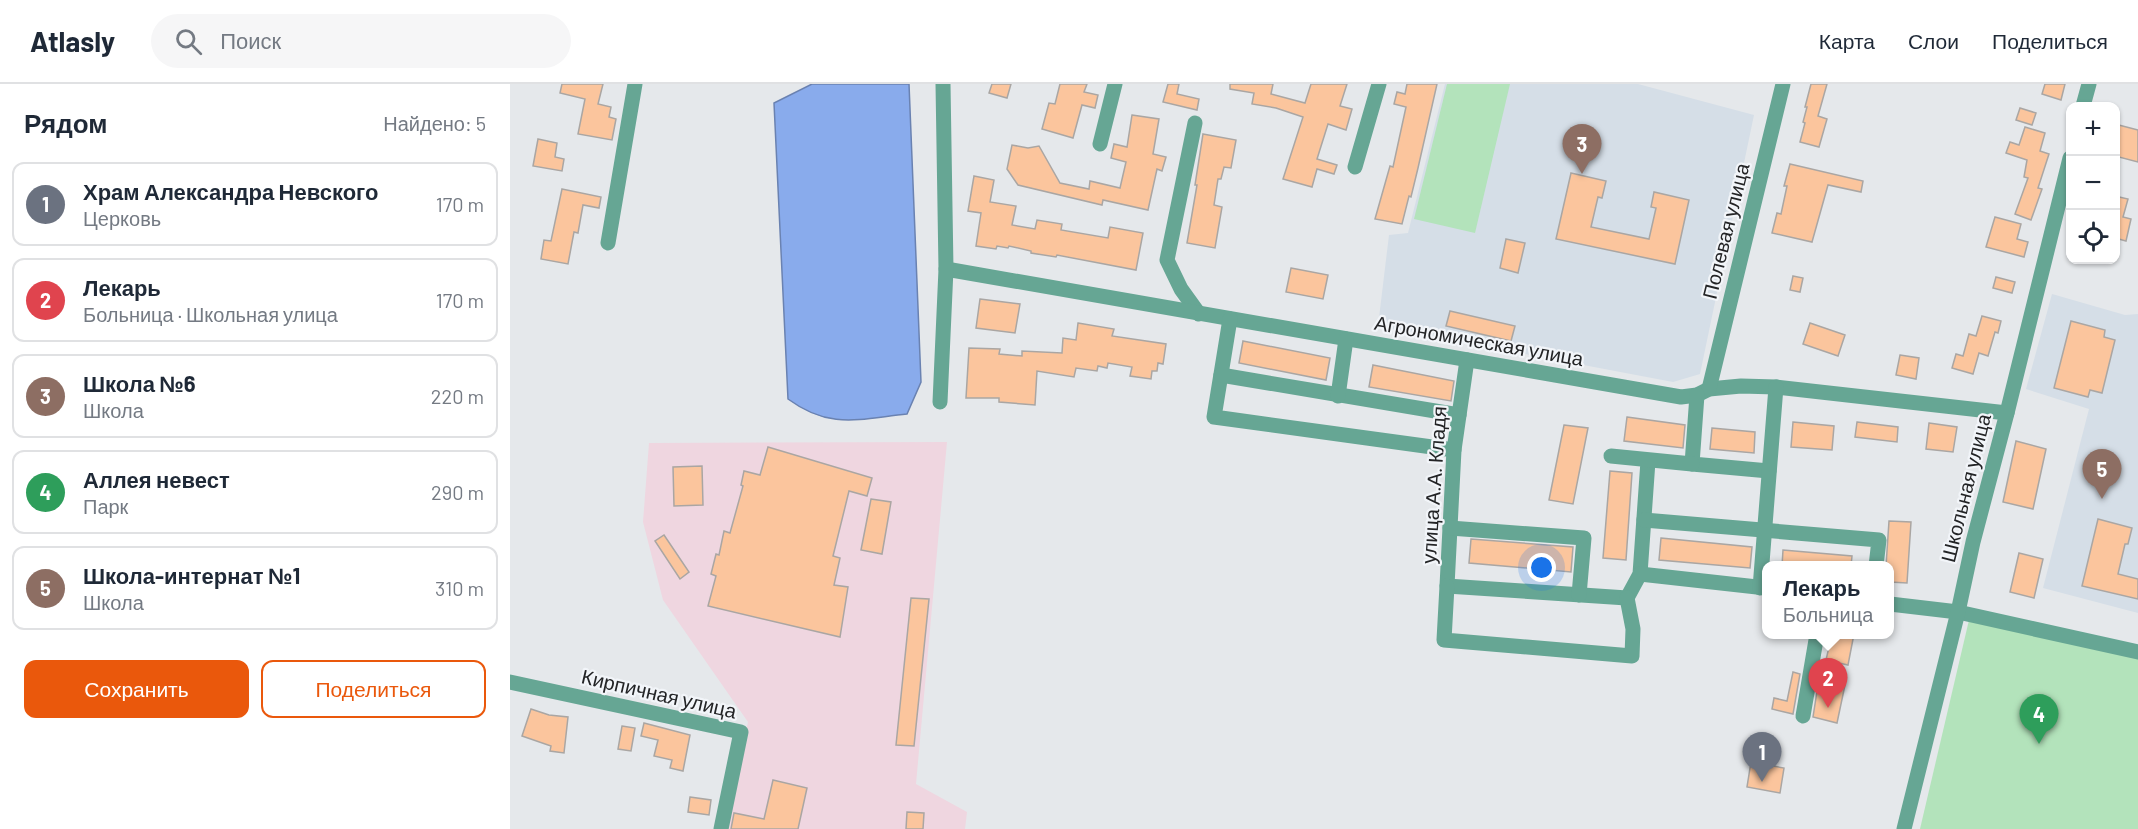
<!DOCTYPE html>
<html lang="ru">
<head>
<meta charset="utf-8">
<style>
	:root { --surface:#fff; --page:#f6f6f7; --text:#1f2937; --muted:#747a83; --line:#e0e1e3; --accent:#ea580c }
	body { margin:0; font-family:Barlow,sans-serif; background:var(--page); color:var(--text) }
	.controls { position:absolute; right:18px; top:18px; display:grid; overflow:hidden; border-radius:12px; box-shadow:0 2px 4px #0004 }
	.controls button { width:54px; height:54px; display:grid; place-items:center; padding:0; border:0; border-bottom:2px solid var(--line); background:var(--surface); color:var(--text); font:30px sans-serif }
	.you { position:absolute; left:1032px; top:484px; width:21px; height:21px; margin:-15px; border:4px solid #fff; border-radius:50%; background:#1a73e8; box-shadow:0 0 0 9px #1a73e833 }
	.badge { display:grid; place-items:center; width:39px; height:39px; border-radius:50%; background:var(--accent); color:#fff; font-size:20px; font-weight:700 }
	.pin { position:absolute; translate:-50% -50px; filter:drop-shadow(0 2px 3px #0008) }
	.pin::after { content:''; position:absolute; top:32px; width:21px; height:18px; background:inherit; clip-path:polygon(0 0,100% 0,50% 100%) }
	.popup { position:absolute; left:1252px; top:477px; width:132px; height:78px; box-sizing:border-box; display:grid; place-content:center; border-radius:12px; background:var(--surface); filter:drop-shadow(0 2px 4px #0005); font-size:20px; white-space:nowrap; color:var(--muted) }
	.popup b { font-size:22px; color:var(--text) }
	.popup::after { content:''; position:absolute; left:50%; top:100%; margin-left:-12px; border:12px solid transparent; border-top-color:var(--surface) }
	.list { margin:0; padding:0; list-style:none }
	h2 { display:flex; justify-content:space-between; align-items:center; height:78px; margin:0; padding:0 24px; font-size:26px }
	h2 small { font-size:20px; font-weight:400; color:var(--muted) }
	.list li { display:grid; grid-template-columns:39px 1fr auto; gap:18px; align-items:center; box-sizing:border-box; height:84px; margin:0 12px 12px; padding:0 12px; border:2px solid var(--line); border-radius:12px }
	.list b { display:block; font-size:22px; white-space:nowrap }
	.list p { margin:0; font-size:20px; white-space:nowrap; color:var(--muted) }
	.list em { font-size:20px; font-style:normal; color:var(--muted) }
	.actions { display:flex; gap:12px; padding:18px 24px }
	.actions a { flex:1; padding:14px 0; border:2px solid var(--accent); border-radius:12px; text-align:center; font-size:21px; color:var(--accent) }
	.actions .main { background:var(--accent); color:#fff }
	.icon { flex:none; width:33px; height:33px; fill:none; stroke:currentColor; stroke-width:2; stroke-linecap:round; stroke-linejoin:round }
	.map { position:relative; flex:none; width:1628px; height:745px; overflow:hidden }
	header { display:flex; align-items:center; gap:36px; box-sizing:border-box; height:84px; padding:0 30px; background:var(--surface); border-bottom:2px solid var(--line) }
	header strong { font-size:28px }
	nav { display:flex; gap:33px; margin-inline-start:auto; font-size:21px }
	.search { width:420px; height:54px; background:var(--page); display:flex; align-items:center; gap:15px; box-sizing:border-box; padding:0 21px; border-radius:33px; color:var(--muted); font-size:22px }
	main { display:flex }
	aside { flex:1; background:var(--surface) }
	.map>svg:first-child { display:block }
	.industrial { fill:#efd6e0 }
	.built { fill:#d5dee7 }
	.green { fill:#b3e3bb }
	.water { fill:#89abec; stroke:#6a82b1; stroke-width:1.5 }
	.building { fill:#fbc59d; stroke:#aaa6a3; stroke-width:1.5 }
	.lines { fill:none; stroke-linecap:round; stroke-linejoin:round }
	.minor { stroke:#66a694; stroke-width:15 }
	.labels { text-anchor:middle; stroke-width:4.5; stroke-linejoin:round; paint-order:stroke }
	.street-label { font-size:20px; fill:#232426; stroke:#f2f5f9 }
</style>
</head>
<body>
<header>
<strong>Atlasly</strong>
<div class="search"><svg class="icon" aria-label="search" viewBox="0 0 24 24"><circle cx="10" cy="10" r="6"/><path d="M15 15l6 6"/></svg>Поиск</div>
<nav><a>Карта</a><a>Слои</a><a>Поделиться</a></nav>
</header>
<main>
<aside>
<h2>Рядом<small>Найдено: 5</small></h2>
<ul class="list">
<li><span class="badge" style="background:#6b7280">1</span><div><b>Храм Александра Невского</b><p>Церковь</p></div><em>170 m</em></li>
<li><span class="badge" style="background:#e0444e">2</span><div><b>Лекарь</b><p>Больница · Школьная улица</p></div><em>170 m</em></li>
<li><span class="badge" style="background:#8d6e63">3</span><div><b>Школа №6</b><p>Школа</p></div><em>220 m</em></li>
<li><span class="badge" style="background:#2e9e5b">4</span><div><b>Аллея невест</b><p>Парк</p></div><em>290 m</em></li>
<li><span class="badge" style="background:#8d6e63">5</span><div><b>Школа-интернат №1</b><p>Школа</p></div><em>310 m</em></li>
</ul>
<div class="actions"><a class="main">Сохранить</a><a>Поделиться</a></div>
</aside>
<div class="map">
<svg width="1628" height="745" viewBox="0 0 1628 745">
	<rect width="100%" height="100%" fill="#e5e8eb"/>
	<!-- industrial -->
	<polygon class="industrial" points="437,358 406,700 457,728 455,745 216,745 238,638 153,516 133,438 139,359"/>
	<!-- built -->
	<g class="built">
		<polygon points="935,0 1128,0 1244,31 1190,290 1163,298 868,242 879,151 898,149"/>
		<polygon points="1542,210 1615,231 1628,230 1628,529 1533,504 1579,325 1516,305"/>
	</g>
	<!-- green -->
	<g class="green">
		<polygon points="937,0 1000,0 965,149 904,135"/>
		<polygon points="1459,536 1628,574 1628,745 1410,745"/>
	</g>
	<!-- water -->
	<path class="water" d="M302,0h97l12,298 -14,32c-48,5 -77,16 -119,-15l-14,-296z"/>
	<!-- building -->
	<g class="building">
		<polygon points="52,0 93,0 88,20 101,23 99,33 106,35 102,56 68,50 75,15 50,9"/>
		<polygon points="482,0 501,0 497,14 479,9"/>
		<polygon points="550,0 577,0 574,8 588,11 585,24 572,21 563,54 532,45 539,19 545,20"/>
		<polygon points="658,0 669,0 667,10 689,15 687,26 653,18"/>
		<polygon points="720,0 763,0 761,10 795,19 801,0 837,0 830,22 842,25 836,46 818,40 807,75 827,81 824,90 807,85 802,103 773,95 793,33 766,24 742,20 744,9 720,5"/>
		<polygon points="897,0 927,0 908,84 901,113 899,112 892,140 865,135 880,82 883,83 896,23 884,20 887,8 895,10"/>
		<polygon points="1301,0 1317,0 1308,32 1317,35 1309,63 1290,58 1295,39 1293,38 1297,23 1295,23"/>
		<polygon points="1535,0 1555,0 1551,16 1532,10"/>
		<polygon points="1510,24 1526,29 1522,41 1506,36"/>
		<polygon points="622,31 649,35 643,70 656,73 652,87 647,85 638,126 593,116 592,121 508,101 497,85 502,61 518,64 529,62 550,99 579,105 580,97 610,104 616,78 601,74 604,60 617,63"/>
		<polygon points="1605,40 1628,46 1628,78 1605,72"/>
		<polygon points="1515,43 1535,49 1530,67 1539,70 1528,104 1532,105 1521,136 1505,130 1518,94 1514,93 1517,76 1496,69 1500,58 1509,61"/>
		<polygon points="693,50 726,56 721,84 714,83 711,95 708,95 704,121 712,123 705,164 677,159 687,101 685,101"/>
		<polygon points="28,55 47,59 45,73 54,75 52,87 23,82"/>
		<polygon points="1280,80 1353,97 1351,108 1318,101 1302,158 1262,149 1267,129 1271,130 1277,102 1274,102"/>
		<polygon points="1061,89 1096,97 1092,114 1088,113 1081,143 1139,155 1146,124 1141,123 1144,108 1179,116 1165,180 1046,155"/>
		<polygon points="464,92 484,96 480,118 506,122 502,141 525,145 527,136 552,140 551,146 598,154 600,143 633,149 626,186 547,171 546,173 521,169 521,167 499,162 498,164 487,162 486,165 466,162 471,129 458,127"/>
		<polygon points="52,105 91,113 89,124 73,121 68,149 64,148 58,180 31,175 34,156 41,157"/>
		<polygon points="1605,112 1618,115 1613,133 1621,135 1616,157 1605,154"/>
		<polygon points="1485,133 1511,140 1507,155 1518,158 1514,173 1476,163"/>
		<polygon points="996,155 1015,159 1008,189 990,184"/>
		<polygon points="781,184 818,191 813,215 776,208"/>
		<polygon points="1283,192 1293,194 1290,208 1280,206"/>
		<polygon points="1486,193 1505,198 1502,209 1483,204"/>
		<polygon points="470,215 510,220 505,249 466,244"/>
		<polygon points="940,227 1005,242 1001,257 936,242"/>
		<polygon points="1472,232 1491,237 1488,249 1485,248 1478,272 1469,269 1463,290 1442,284 1446,270 1453,272 1459,250 1466,252"/>
		<polygon points="1561,237 1595,246 1594,253 1605,256 1592,309 1580,306 1578,313 1544,304"/>
		<polygon points="568,239 604,245 602,252 656,260 653,280 648,279 647,287 642,287 641,295 620,292 622,283 598,279 597,284 588,282 587,287 566,284 564,293 527,287 525,321 489,318 489,314 456,314 459,264 490,265 489,270 512,272 512,267 552,269 553,254 566,256"/>
		<polygon points="1300,239 1335,251 1328,272 1293,260"/>
		<polygon points="733,257 820,274 816,296 729,279"/>
		<polygon points="1390,271 1409,274 1406,295 1386,291"/>
		<polygon points="863,281 944,297 941,317 859,303"/>
		<polygon points="1117,333 1175,341 1173,364 1114,357"/>
		<polygon points="1283,338 1324,342 1322,366 1281,363"/>
		<polygon points="1347,338 1388,343 1387,358 1345,353"/>
		<polygon points="1419,339 1447,343 1443,368 1416,365"/>
		<polygon points="1054,341 1078,344 1063,420 1039,416"/>
		<polygon points="1202,344 1245,348 1244,369 1200,365"/>
		<polygon points="1506,357 1536,365 1523,425 1493,418"/>
		<polygon points="258,363 362,394 357,412 339,407 323,472 330,474 324,501 338,503 330,553 198,522 206,492 201,490 206,470 209,471 214,447 220,449 233,402 231,401 234,387 250,391"/>
		<polygon points="192,382 193,421 164,422 163,383"/>
		<polygon points="1100,387 1122,389 1116,476 1093,474"/>
		<polygon points="361,415 381,418 372,470 351,466"/>
		<polygon points="1588,435 1622,444 1618,460 1615,460 1608,490 1628,495 1628,515 1572,502"/>
		<polygon points="1379,437 1401,438 1397,499 1380,498 1380,482 1376,482"/>
		<polygon points="154,451 179,488 170,495 145,457"/>
		<polygon points="1151,454 1242,463 1240,484 1149,476"/>
		<polygon points="961,455 1063,463 1061,488 959,479"/>
		<polygon points="1273,466 1342,472 1341,482 1272,482"/>
		<polygon points="1509,469 1533,475 1524,514 1500,508"/>
		<polygon points="401,514 419,515 404,662 386,661"/>
		<polygon points="1322,550 1344,550 1338,581 1316,576"/>
		<polygon points="1283,588 1290,590 1283,630 1262,625 1264,614 1277,617"/>
		<polygon points="1309,595 1335,601 1327,639 1303,633"/>
		<polygon points="21,625 39,631 58,633 54,669 40,667 41,662 12,652"/>
		<polygon points="134,639 180,651 173,687 160,684 162,676 144,672 148,656 131,652"/>
		<polygon points="112,642 125,644 121,667 108,665"/>
		<polygon points="1241,678 1274,684 1270,709 1237,703"/>
		<polygon points="263,696 297,704 288,745 221,745 224,729 254,735"/>
		<polygon points="180,713 201,716 199,731 178,728"/>
		<polygon points="397,728 414,729 413,745 396,745"/>
	</g>
	<g class="lines">
		<!-- minor -->
		<g class="minor">
			<polyline points="1573,22 1579,0"/>
			<polyline points="685,39 657,176 671,205 689,230"/>
			<polyline points="590,60 605,0"/>
			<polyline points="845,83 869,0"/>
			<polyline points="98,159 125,0"/>
			<polyline points="436,185 1171,313 1187,311 1199,305 1231,302 1266,303 1497,329"/>
			<polyline points="720,235 704,333 944,366"/>
			<polyline points="957,276 944,366 937,502 1117,514 1130,490 1138,377"/>
			<polyline points="711,291 949,331"/>
			<polyline points="1199,305 1273,0"/>
			<polyline points="1187,311 1182,380 1259,387"/>
			<polyline points="828,312 836,255"/>
			<polyline points="430,318 436,185 433,0"/>
			<polyline points="1101,372 1182,380"/>
			<polyline points="1134,436 1369,456 1366,482"/>
			<polyline points="940,444 1074,454 1069,511"/>
			<polyline points="1130,490 1256,504"/>
			<polyline points="937,502 934,556 1122,572 1123,545 1117,514"/>
			<polyline points="1250,504 1266,303"/>
			<polyline points="1380,520 1448,528 1628,568"/>
			<polyline points="0,598 231,648 211,745"/>
			<polyline points="1293,632 1307,550"/>
			<polyline points="1394,745 1448,528 1463,458 1497,329 1560,74"/>
		</g>
	</g>
	<g class="labels">
		<!-- street labels -->
		<g class="street-label">
			<text transform="translate(1216 147) rotate(-76)" y="7">Полевая улица</text>
			<text transform="translate(969 257) rotate(10)" y="7">Агрономическая улица</text>
			<text transform="translate(924 401) rotate(-86)" y="7">улица А.А. Кладя</text>
			<text transform="translate(1456 404) rotate(-76)" y="7">Школьная улица</text>
			<text transform="translate(149 610) rotate(13)" y="7">Кирпичная улица</text>
		</g>
	</g>
</svg>
<div class="controls">
<button>+</button>
<button>−</button>
<button><svg class="icon" aria-label="locate" viewBox="0 0 24 24"><circle cx="12" cy="12" r="6"/><path d="M12 2v4M12 18v4M2 12h4M18 12h4"/></svg></button>
</div>
<div class="you"></div>
<div class="pin badge" style="left:1252px;top:698px;background:#6b7280">1</div>
<div class="pin badge" style="left:1318px;top:624px;background:#e0444e">2</div>
<div class="popup"><b>Лекарь</b>Больница</div>
<div class="pin badge" style="left:1072px;top:90px;background:#8d6e63">3</div>
<div class="pin badge" style="left:1529px;top:660px;background:#2e9e5b">4</div>
<div class="pin badge" style="left:1592px;top:415px;background:#8d6e63">5</div>
</div>
</main>
</body>
</html>
